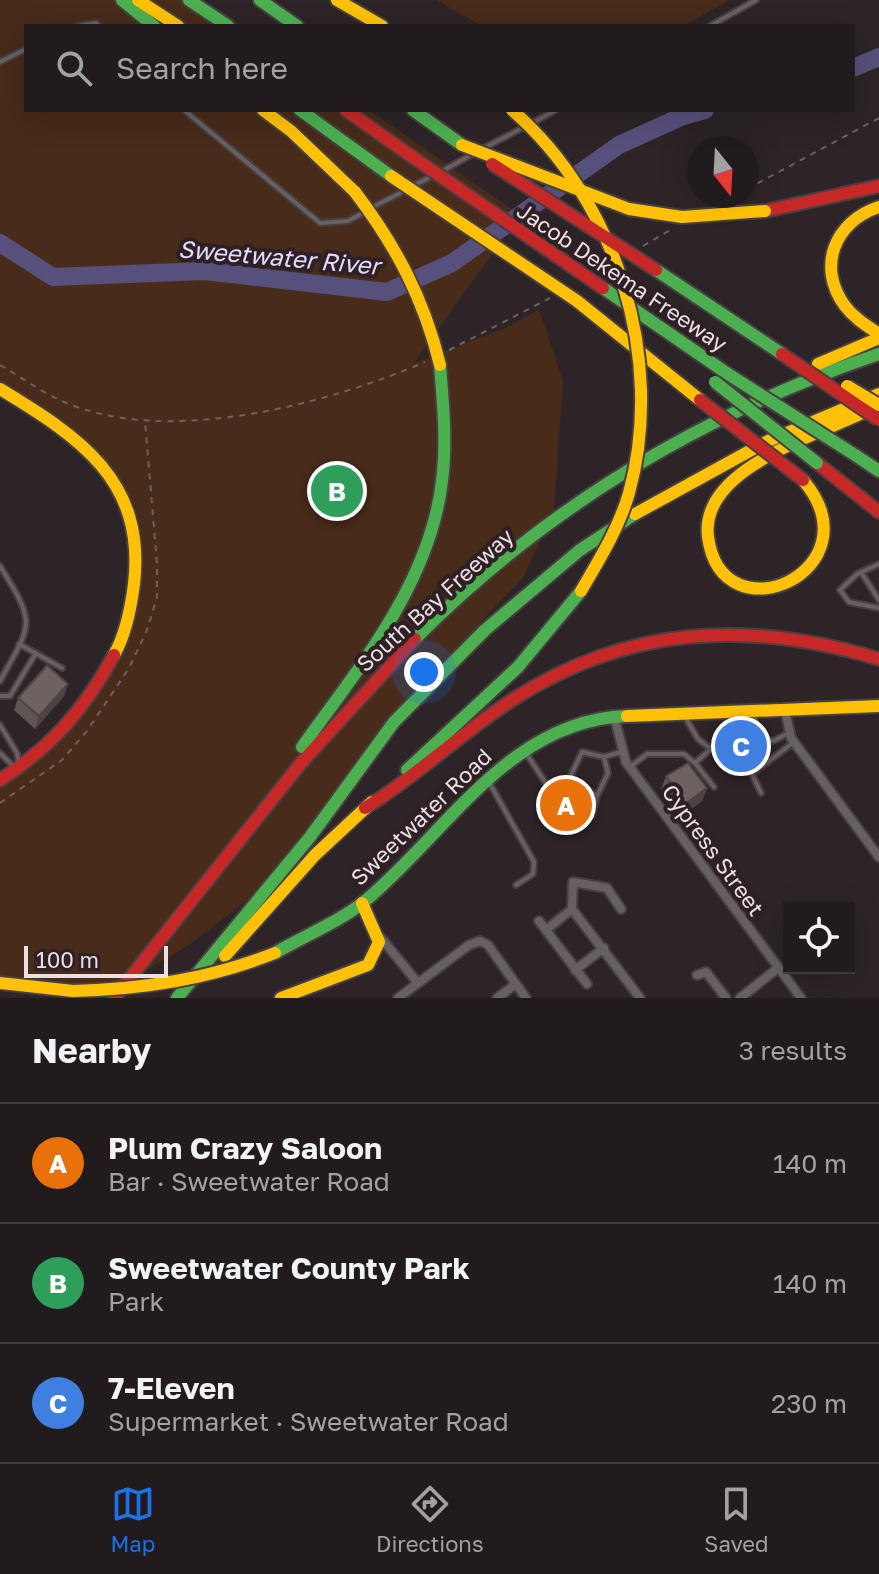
<!DOCTYPE html>
<html lang="en">
<head>
<meta charset="utf-8">
<style>
	:root { --surface:#211b1d; --page:#2d282a; --text:#f1f3f6; --muted:#a2a1a4; --line:#3e393b; --accent:#1a73e8 }
	body { margin:0; font-family:"Golos Text",sans-serif; background:var(--page); color:var(--text) }
	.controls { position:absolute; right:24px; bottom:24px; display:grid; overflow:hidden; border-radius:0px; box-shadow:0 8px 32px #0002 }
	.controls button { width:72px; height:72px; display:grid; place-items:center; padding:0; border:0; border-bottom:2px solid var(--line); background:var(--surface); color:var(--text); font:40px sans-serif }
	.compass { position:absolute; left:687px; top:136px; width:72px; height:72px; border-radius:50%; background:var(--surface); box-shadow:0 8px 32px #0002; rotate:162deg }
	.scale { position:absolute; left:24px; bottom:20px; width:144px; box-sizing:border-box; padding-left:8px; border:4px solid #eadfe3; border-top:0; font-size:22px; line-height:28px; white-space:nowrap; color:#eadfe3; -webkit-text-stroke:6px #2f2026; paint-order:stroke }
	.you { position:absolute; left:424px; top:672px; width:28px; height:28px; margin:-20px; border:6px solid #fff; border-radius:50%; background:#1a73e8; box-shadow:0 0 0 12px #1a73e833 }
	.badge { display:grid; place-items:center; width:52px; height:52px; border-radius:50%; background:var(--accent); color:#fff; font-size:26px; font-weight:700 }
	.pin { position:absolute; translate:-50% -50%; border:4px solid #fff; box-shadow:0 2px 8px #0006 }
	.list { margin:0; padding:0; list-style:none }
	h2 { display:flex; justify-content:space-between; align-items:center; height:104px; margin:0; padding:0 32px; font-size:34px }
	h2 small { font-size:26px; font-weight:400; color:var(--muted) }
	.list li { display:grid; grid-template-columns:52px 1fr auto; gap:24px; align-items:center; box-sizing:border-box; height:120px; padding:0 32px; border-top:2px solid var(--line) }
	.list b { display:block; font-size:30px; white-space:nowrap }
	.list p { margin:0; font-size:26px; white-space:nowrap; color:var(--muted) }
	.list em { font-size:26px; font-style:normal; color:var(--muted) }
	.icon { flex:none; width:44px; height:44px; fill:none; stroke:currentColor; stroke-width:2; stroke-linecap:round; stroke-linejoin:round }
	.map { position:relative; flex:none; width:879px; height:998px; overflow:hidden }
	.search { position:absolute; background:var(--surface); box-shadow:0 8px 32px #0002; left:24px; right:24px; top:24px; height:88px; display:flex; align-items:center; gap:20px; box-sizing:border-box; padding:0 28px; border-radius:0px; color:var(--muted); font-size:30px }
	.sheet { height:464px; background:var(--surface) }
	nav { display:flex; justify-content:space-around; align-items:center; box-sizing:border-box; height:112px; border-top:2px solid var(--line); background:var(--surface); font-size:22px; color:var(--muted) }
	nav a { display:grid; justify-items:center; gap:4px }
	nav .on { color:var(--accent) }
	.map>svg:first-child { display:block }
	.green { fill:#482b19 }
	.lines { fill:none; stroke-linecap:round; stroke-linejoin:round }
	.river { stroke:#58507c; stroke-width:18 }
	.lane-casing { stroke:#473f42; stroke-width:8 }
	.street-casing { stroke:#473f42; stroke-width:12 }
	.fast-casing { stroke:#473f42; stroke-width:16 }
	.slow-casing { stroke:#473f42; stroke-width:16 }
	.jam-casing { stroke:#473f42; stroke-width:16 }
	.path { stroke:#696366; stroke-width:2; stroke-dasharray:6 6; stroke-linecap:butt }
	.lane { stroke:#676062; stroke-width:4 }
	.street { stroke:#676062; stroke-width:8 }
	.fast { stroke:#4caf50; stroke-width:12 }
	.slow { stroke:#ffc107; stroke-width:12 }
	.jam { stroke:#c62828; stroke-width:12 }
	.fast-bridge-casing { stroke:#473f42; stroke-width:16; stroke-linecap:butt }
	.slow-bridge-casing { stroke:#473f42; stroke-width:16; stroke-linecap:butt }
	.jam-bridge-casing { stroke:#473f42; stroke-width:16; stroke-linecap:butt }
	.fast-bridge { stroke:#4caf50; stroke-width:12 }
	.slow-bridge { stroke:#ffc107; stroke-width:12 }
	.jam-bridge { stroke:#c62828; stroke-width:12 }
	.wall { fill:#5f5353 }
	.shaded-wall { fill:#4e4344 }
	.building { fill:#6f6061; stroke:#4e4344; stroke-width:2 }
	.labels { text-anchor:middle; stroke-width:8; stroke-linejoin:round; paint-order:stroke }
	.street-label { font-size:22px; fill:#eadfe3; stroke:#2f2026 }
	.water-label { font-size:24px; font-style:italic; fill:#e0ddfc; stroke:#2f2026 }
</style>
</head>
<body>
<div class="map">
<svg width="879" height="998" viewBox="0 0 879 998">
	<rect width="100%" height="100%" fill="#2c2427"/>
	<!-- green -->
	<g class="green">
		<polygon points="0,0 203,0 243,26 26,26 26,110 369,110 520,215 414,363 508,327 539,309 563,381 554,512 523,578 477,626 384,747 276,878 189,945 146,971 107,988 0,984 0,781 72,721 132,610 130,515 87,448 0,391"/>
		<polygon points="436,0 730,0 683,26 482,26"/>
	</g>
	<g class="lines">
		<!-- river -->
		<g class="river">
			<polyline points="853,68 879,57"/>
			<polyline points="0,243 53,277 204,271 387,292 452,263 619,145 683,116 705,110"/>
		</g>
		<!-- lane casing -->
		<g class="lane-casing">
			<g id="lane">
				<polyline points="78,26 96,23 99,26"/>
				<polyline points="710,26 756,0"/>
				<polyline points="0,62 26,49"/>
				<polyline points="184,110 320,223 348,221 363,213"/>
				<polyline points="534,122 556,110"/>
				<polyline points="484,148 526,126"/>
				<polyline points="442,171 473,154"/>
				<polyline points="413,186 430,177"/>
				<polyline points="371,208 406,190"/>
				<polyline points="879,564 857,574 840,590 849,602 879,608"/>
				<path d="M0,566c36,58 33,56 0,115"/>
				<polyline points="861,572 879,600"/>
				<polyline points="19,644 62,668"/>
				<polyline points="0,696 10,696 36,653"/>
				<polyline points="684,715 698,739 711,749 755,736 755,715"/>
				<polyline points="0,725 17,753 19,764"/>
				<polyline points="755,736 773,741 789,733"/>
				<polyline points="711,749 695,763 714,787"/>
				<polyline points="0,753 14,767"/>
				<polyline points="526,753 574,826 592,816 597,796"/>
				<polyline points="604,757 608,773 597,796 570,777 582,752 604,757 621,752"/>
				<polyline points="630,767 647,754 684,754 695,763"/>
				<polyline points="490,784 534,862 533,874 516,885"/>
				<polyline points="548,787 570,777"/>
				<polyline points="761,793 752,774 794,742"/>
			</g>
		</g>
		<!-- street casing -->
		<g class="street-casing">
			<g id="street">
				<polyline points="785,710 791,738 879,857"/>
				<polyline points="614,716 626,762 801,998"/>
				<polyline points="621,909 607,888 573,882 572,909 640,998"/>
				<polyline points="539,921 587,984"/>
				<polyline points="546,930 572,909"/>
				<polyline points="381,938 418,983"/>
				<polyline points="575,970 604,948"/>
				<polyline points="697,975 706,972 726,998"/>
				<polyline points="398,998 469,945 480,941 488,945 526,998"/>
				<polyline points="497,998 516,984"/>
				<polyline points="740,998 778,968"/>
			</g>
		</g>
		<!-- fast casing -->
		<g class="fast-casing">
			<g id="fast">
				<polyline points="122,0 154,26"/>
				<polyline points="189,0 228,26"/>
				<polyline points="260,0 297,26"/>
				<polyline points="300,110 391,176"/>
				<polyline points="413,110 462,145"/>
				<polyline points="656,270 782,354"/>
				<polyline points="603,288 728,374"/>
				<polyline points="855,455 879,471"/>
				<path d="M415,639c131,-132 290,-226 464,-285"/>
				<path d="M302,747c58,-81 128,-164 140,-266 5,-39 1,-77 -2,-116"/>
				<polyline points="407,770 518,667 581,591"/>
				<path d="M275,953c29,-17 64,-31 90,-52 82,-68 144,-181 262,-185"/>
				<polyline points="177,998 310,837 394,722 485,630 580,550 635,514"/>
			</g>
		</g>
		<!-- slow casing -->
		<g class="slow-casing">
			<g id="slow">
				<polyline points="138,0 178,26"/>
				<polyline points="337,0 382,26"/>
				<polyline points="263,110 291,131 355,192"/>
				<path d="M879,207c-44,14 -63,60 -34,99 9,12 22,20 34,28"/>
				<polyline points="577,301 700,400"/>
				<polyline points="818,364 879,338"/>
				<path d="M0,389c79,48 146,91 134,195 -3,24 -8,50 -20,71"/>
				<path d="M803,480c76,90 -81,161 -95,57 -9,-71 118,-104 167,-130"/>
				<polyline points="635,514 768,441 879,394"/>
				<polyline points="627,716 879,706"/>
				<polyline points="225,956 315,855 372,802"/>
				<polyline points="0,983 73,991"/>
				<polyline points="281,998 368,965 379,942 362,903"/>
			</g>
		</g>
		<!-- jam casing -->
		<g class="jam-casing">
			<g id="jam">
				<polyline points="346,110 401,149"/>
				<polyline points="765,211 879,186"/>
				<polyline points="817,463 879,512"/>
				<path d="M0,780c51,-33 85,-71 114,-125"/>
				<path d="M365,808c52,-32 96,-75 147,-108 116,-75 237,-80 367,-41"/>
				<polyline points="114,998 301,763 415,639"/>
			</g>
		</g>
		<!-- path -->
		<g class="path">
			<polyline points="747,189 879,118"/>
			<polyline points="723,201 733,196"/>
			<polyline points="643,246 672,229"/>
			<polyline points="449,350 550,298"/>
			<path d="M0,365c21,12 41,27 64,37 103,45 263,2 361,-40"/>
			<polyline points="0,803 62,760 87,731 129,668 147,630 157,597 157,564 145,421"/>
		</g>
		<!-- lane -->
		<use href="#lane" class="lane"/>
		<!-- street -->
		<use href="#street" class="street"/>
		<!-- fast -->
		<use href="#fast" class="fast"/>
		<!-- slow -->
		<use href="#slow" class="slow"/>
		<!-- jam -->
		<use href="#jam" class="jam"/>
		<!-- fast-bridge casing -->
		<g class="fast-bridge-casing">
			<g id="fast-bridge">
				<polyline points="728,374 855,455"/>
				<polyline points="715,382 817,463"/>
			</g>
		</g>
		<!-- slow-bridge casing -->
		<g class="slow-bridge-casing">
			<g id="slow-bridge">
				<path d="M512,110c104,90 154,249 117,383 -10,35 -30,67 -48,98"/>
				<polyline points="462,145 629,209 682,217 765,211"/>
				<polyline points="391,176 577,301"/>
				<path d="M355,192c41,54 69,107 85,173"/>
				<polyline points="847,386 879,405"/>
				<path d="M73,991c71,-2 136,-12 202,-38"/>
			</g>
		</g>
		<!-- jam-bridge casing -->
		<g class="jam-bridge-casing">
			<g id="jam-bridge">
				<polyline points="401,149 603,288"/>
				<polyline points="492,164 656,270"/>
				<polyline points="782,354 879,420"/>
				<polyline points="700,400 803,480"/>
			</g>
		</g>
		<!-- fast-bridge -->
		<use href="#fast-bridge" class="fast-bridge"/>
		<!-- slow-bridge -->
		<use href="#slow-bridge" class="slow-bridge"/>
		<!-- jam-bridge -->
		<use href="#jam-bridge" class="jam-bridge"/>
	</g>
	<!-- wall -->
	<g class="wall">
		<polygon points="68,684 64,696 35,729 14,710 18,698"/>
		<polygon points="666,776 707,788 702,801 680,817 661,789"/>
	</g>
	<!-- shaded-wall -->
	<g class="shaded-wall">
		<polygon points="68,684 64,696 35,729 39,716"/>
		<polygon points="707,788 702,801 680,817 685,804"/>
	</g>
	<!-- building -->
	<g class="building">
		<polygon points="47,665 68,684 39,716 18,698"/>
		<polygon points="688,763 707,788 685,804 666,776"/>
	</g>
	<g class="labels">
		<!-- street labels -->
		<g class="street-label">
			<text transform="translate(622 277) rotate(34)" y="8">Jacob Dekema Freeway</text>
			<text transform="translate(435 600) rotate(-42)" y="8">South Bay Freeway</text>
			<text transform="translate(421 817) rotate(-44)" y="8">Sweetwater Road</text>
			<text transform="translate(713 850) rotate(54)" y="8">Cypress Street</text>
		</g>
		<!-- water labels -->
		<g class="water-label">
			<text transform="translate(279 258) rotate(5)" y="8">Sweetwater River</text>
		</g>
	</g>
</svg>
<div class="controls">
<button><svg class="icon" aria-label="locate" viewBox="0 0 24 24"><circle cx="12" cy="12" r="6"/><path d="M12 2v4M12 18v4M2 12h4M18 12h4"/></svg></button>
</div>
<svg class="compass" viewBox="-18 -18 36 36"><path d="M0-13l5 13h-10z" fill="#e53935"/><path d="M0 13l5-13h-10z" fill="#a2a1a4"/></svg>
<div class="scale">100 m</div>
<div class="you"></div>
<div class="pin badge" style="left:566px;top:805px;background:#e8710a">A</div>
<div class="pin badge" style="left:337px;top:491px;background:#2e9e5b">B</div>
<div class="pin badge" style="left:741px;top:746px;background:#3f7fe0">C</div>
<div class="search"><svg class="icon" aria-label="search" viewBox="0 0 24 24"><circle cx="10" cy="10" r="6"/><path d="M15 15l6 6"/></svg>Search here</div>
</div>
<section class="sheet">
<h2>Nearby<small>3 results</small></h2>
<ul class="list">
<li><span class="badge" style="background:#e8710a">A</span><div><b>Plum Crazy Saloon</b><p>Bar · Sweetwater Road</p></div><em>140 m</em></li>
<li><span class="badge" style="background:#2e9e5b">B</span><div><b>Sweetwater County Park</b><p>Park</p></div><em>140 m</em></li>
<li><span class="badge" style="background:#3f7fe0">C</span><div><b>7-Eleven</b><p>Supermarket · Sweetwater Road</p></div><em>230 m</em></li>
</ul>
</section>
<nav>
<a class="on"><svg class="icon" aria-label="map" viewBox="0 0 24 24"><path d="M3 6l6-2 6 2 6-2v14l-6 2-6-2-6 2zM9 4v14M15 6v14"/></svg>Map</a>
<a><svg class="icon" aria-label="directions" viewBox="0 0 24 24"><path d="M12 3l9 9-9 9-9-9zM9 14v-3h6M13 9l2 2-2 2"/></svg>Directions</a>
<a><svg class="icon" aria-label="saved" viewBox="0 0 24 24"><path d="M7 4h10v16l-5-4-5 4z"/></svg>Saved</a>
</nav>
</body>
</html>
